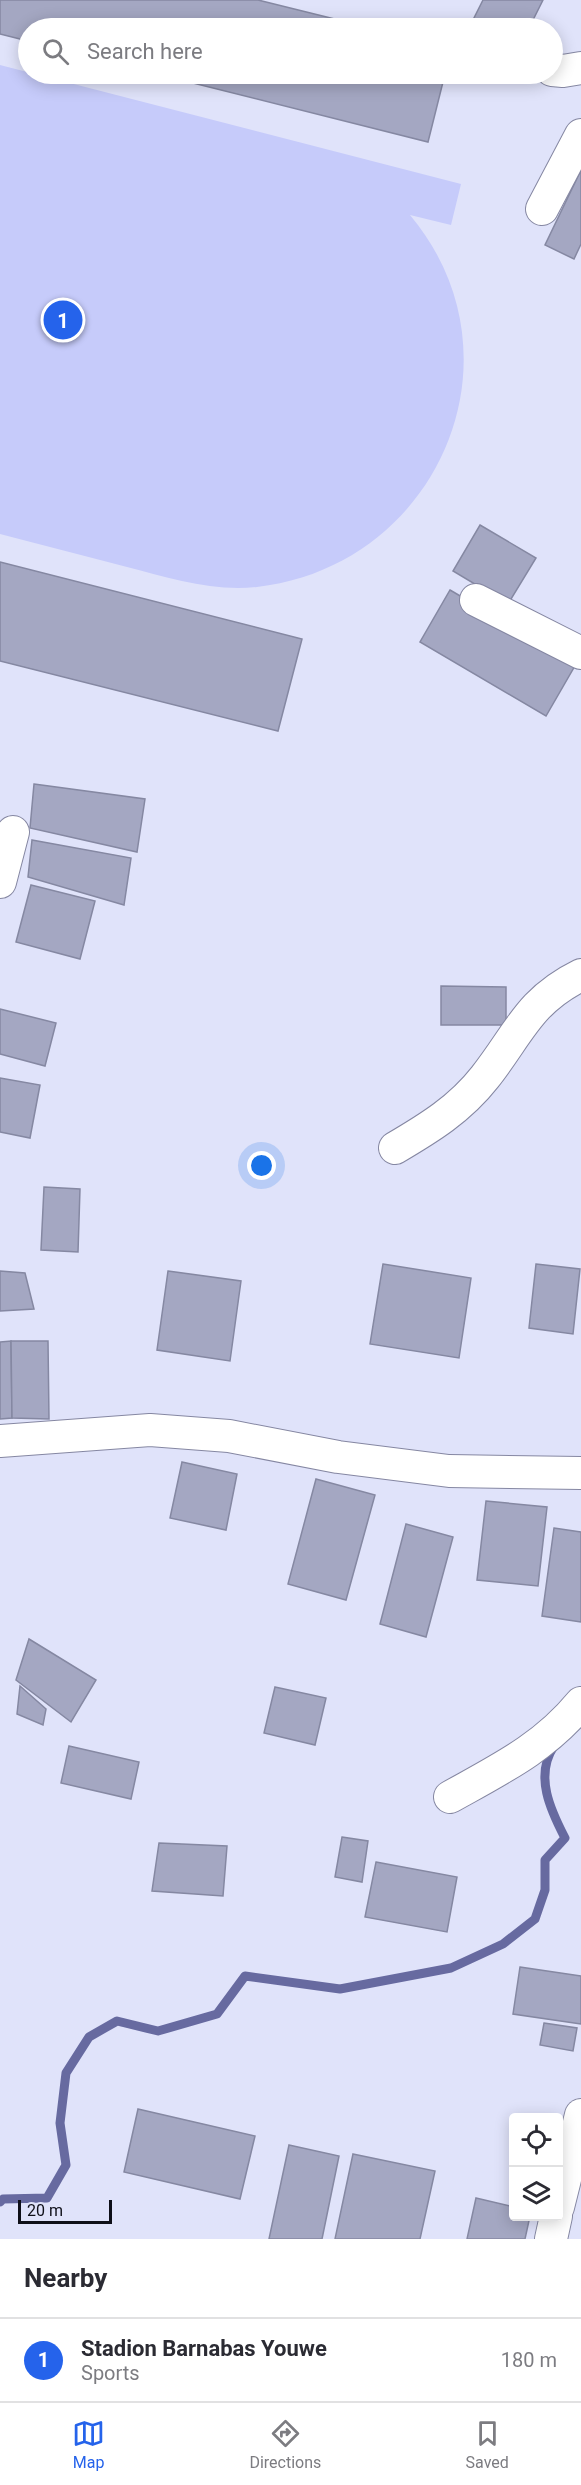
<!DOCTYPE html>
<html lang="en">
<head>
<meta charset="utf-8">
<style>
	:root { --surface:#fff; --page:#f2f2f3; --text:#2b2b33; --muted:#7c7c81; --line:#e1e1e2; --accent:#2563eb }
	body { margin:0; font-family:Roboto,sans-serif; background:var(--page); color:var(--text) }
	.controls { position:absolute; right:18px; bottom:18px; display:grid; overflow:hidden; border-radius:6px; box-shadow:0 3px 15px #0003 }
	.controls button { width:54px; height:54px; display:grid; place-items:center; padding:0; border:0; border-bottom:2px solid var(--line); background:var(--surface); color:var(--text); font:30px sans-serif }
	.scale { position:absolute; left:18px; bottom:15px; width:94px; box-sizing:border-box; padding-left:6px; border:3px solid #0e0f18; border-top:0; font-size:16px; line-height:21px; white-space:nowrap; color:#0e0f18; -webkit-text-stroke:4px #e0e3fa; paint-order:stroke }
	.you { position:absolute; left:262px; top:1166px; width:21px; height:21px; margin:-15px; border:4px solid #fff; border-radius:50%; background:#1a73e8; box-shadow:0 0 0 9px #1a73e833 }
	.badge { display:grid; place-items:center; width:39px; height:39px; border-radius:50%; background:var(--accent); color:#fff; font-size:20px; font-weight:700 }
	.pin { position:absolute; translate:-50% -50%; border:3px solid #fff; box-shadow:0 2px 6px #0006 }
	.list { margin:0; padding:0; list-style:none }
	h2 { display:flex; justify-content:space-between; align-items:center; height:78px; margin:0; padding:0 24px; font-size:26px }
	h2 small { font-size:20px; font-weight:400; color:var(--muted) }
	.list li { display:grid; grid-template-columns:39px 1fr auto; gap:18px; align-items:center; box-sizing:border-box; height:84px; padding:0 24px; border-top:2px solid var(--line) }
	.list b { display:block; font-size:22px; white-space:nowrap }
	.list p { margin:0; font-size:20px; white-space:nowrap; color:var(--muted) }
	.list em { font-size:20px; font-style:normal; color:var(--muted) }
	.icon { flex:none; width:33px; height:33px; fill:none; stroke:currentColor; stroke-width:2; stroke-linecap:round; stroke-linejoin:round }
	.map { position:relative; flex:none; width:581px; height:2239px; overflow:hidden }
	.search { position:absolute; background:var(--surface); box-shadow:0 3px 15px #0003; left:18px; right:18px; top:18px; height:66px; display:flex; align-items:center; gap:15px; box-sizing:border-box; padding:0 21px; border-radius:33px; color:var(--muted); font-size:22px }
	.sheet { height:162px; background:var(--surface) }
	nav { display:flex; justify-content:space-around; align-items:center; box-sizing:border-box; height:84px; border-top:2px solid var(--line); background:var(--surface); font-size:16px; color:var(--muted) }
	nav a { display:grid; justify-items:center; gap:3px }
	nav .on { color:var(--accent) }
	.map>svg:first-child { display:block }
	.green { fill:#c6cbfa }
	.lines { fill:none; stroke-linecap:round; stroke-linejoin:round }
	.stream { stroke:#676aa0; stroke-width:9 }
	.building { fill:#a4a7c2; stroke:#8588a2; stroke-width:1.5 }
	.minor-casing { stroke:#8587a2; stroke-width:34 }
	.minor { stroke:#fff; stroke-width:32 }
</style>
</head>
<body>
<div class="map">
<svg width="581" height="2239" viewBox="0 0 581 2239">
	<rect width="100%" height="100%" fill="#e0e3fa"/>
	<!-- green -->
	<path class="green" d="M0,65l461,119 -10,41 -41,-10c119,142 28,351 -153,372 -44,5 -88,-9 -130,-20 -42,-11 -85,-22 -127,-33z"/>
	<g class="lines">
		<!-- stream -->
		<path class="stream" d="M0,2202l3,-3 44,-1 19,-33 -6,-42 6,-50 23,-36 28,-16 41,10 59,-17 28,-38 95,13 111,-21 52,-24 32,-25 10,-29v-30l20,-22c-14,-27 -31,-62 -11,-92"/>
	</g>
	<!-- building -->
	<g class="building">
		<polygon points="0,0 258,0 371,28 28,28 28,41 0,34"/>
		<polygon points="483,0 543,0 529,28 480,28 471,24"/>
		<polygon points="157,74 445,74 428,142"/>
		<polygon points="581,170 581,244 574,259 545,245"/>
		<polygon points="480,525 536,558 508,604 453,571"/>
		<polygon points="0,562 302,639 278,731 0,661"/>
		<polygon points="450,590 576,664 546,716 420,642"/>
		<polygon points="34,784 145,799 137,852 30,828"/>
		<polygon points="32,840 131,858 124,905 28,877"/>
		<polygon points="31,885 95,901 80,959 16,942"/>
		<polygon points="441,986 506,987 506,1025 441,1025"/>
		<polygon points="0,1009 56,1023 45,1066 0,1054"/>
		<polygon points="0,1078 40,1085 30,1138 0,1132"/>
		<polygon points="44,1187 80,1189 78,1252 41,1250"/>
		<polygon points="383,1264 471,1278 459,1358 370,1344"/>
		<polygon points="536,1264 580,1269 573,1334 529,1328"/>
		<polygon points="0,1271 25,1273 34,1309 0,1311"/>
		<polygon points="168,1271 241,1281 230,1361 157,1350"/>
		<polygon points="11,1341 12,1418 0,1419 0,1342"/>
		<polygon points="11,1341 48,1341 49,1419 12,1418"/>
		<polygon points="182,1462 237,1474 226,1530 170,1518"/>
		<polygon points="316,1479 375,1495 346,1600 288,1584"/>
		<polygon points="486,1501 547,1507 538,1586 477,1580"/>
		<polygon points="406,1524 453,1537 426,1637 380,1624"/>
		<polygon points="554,1528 581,1532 581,1622 542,1616"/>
		<polygon points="29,1639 96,1680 71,1722 16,1680"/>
		<polygon points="20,1686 46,1709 43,1725 17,1714"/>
		<polygon points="275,1687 326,1698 315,1745 264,1733"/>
		<polygon points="69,1746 139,1762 131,1799 61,1783"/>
		<polygon points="342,1837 368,1841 362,1882 335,1877"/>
		<polygon points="159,1843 227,1846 223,1896 152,1891"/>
		<polygon points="376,1862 457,1877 447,1932 365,1917"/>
		<polygon points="520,1967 581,1976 581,2024 513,2014"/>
		<polygon points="544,2023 577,2028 573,2051 540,2045"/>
		<polygon points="138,2109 255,2136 240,2199 124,2172"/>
		<polygon points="289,2145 339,2156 322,2239 269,2239"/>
		<polygon points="353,2154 435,2171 420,2239 335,2239"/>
		<polygon points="476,2198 514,2207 514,2216 530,2216 525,2239 467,2239"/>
	</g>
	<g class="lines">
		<!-- minor casing -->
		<g class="minor-casing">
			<g id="minor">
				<polyline points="552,70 563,71 581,68"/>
				<polyline points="542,209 581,135"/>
				<polyline points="476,600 581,653"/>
				<polyline points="0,882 13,832"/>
				<path d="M395,1148c34,-20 65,-39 90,-71 34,-43 43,-76 96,-102"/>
				<polyline points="0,1441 150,1430 229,1436 338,1457 449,1471 581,1473"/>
				<path d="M450,1797c50,-28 94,-49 131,-94"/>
				<polyline points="558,2207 581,2115"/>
				<polyline points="551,2239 556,2216"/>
			</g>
		</g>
		<!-- minor -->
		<use href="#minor" class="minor"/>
	</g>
</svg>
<div class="controls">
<button><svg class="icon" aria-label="locate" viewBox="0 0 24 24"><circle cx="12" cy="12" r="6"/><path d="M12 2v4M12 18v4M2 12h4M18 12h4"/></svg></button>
<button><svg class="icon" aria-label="layers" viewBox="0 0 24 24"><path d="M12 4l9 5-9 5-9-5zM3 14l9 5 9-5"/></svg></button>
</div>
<div class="scale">20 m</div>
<div class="you"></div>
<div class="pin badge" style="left:63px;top:320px">1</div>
<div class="search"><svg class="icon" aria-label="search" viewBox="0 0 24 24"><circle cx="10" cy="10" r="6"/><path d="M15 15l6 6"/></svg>Search here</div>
</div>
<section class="sheet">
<h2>Nearby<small></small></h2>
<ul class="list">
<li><span class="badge">1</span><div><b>Stadion Barnabas Youwe</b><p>Sports</p></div><em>180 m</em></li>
</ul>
</section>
<nav>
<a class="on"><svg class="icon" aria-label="map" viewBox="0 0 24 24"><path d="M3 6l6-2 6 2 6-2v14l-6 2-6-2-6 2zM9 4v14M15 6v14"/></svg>Map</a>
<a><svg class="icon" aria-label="directions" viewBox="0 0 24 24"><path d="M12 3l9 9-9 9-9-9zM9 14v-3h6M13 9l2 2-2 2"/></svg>Directions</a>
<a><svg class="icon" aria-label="saved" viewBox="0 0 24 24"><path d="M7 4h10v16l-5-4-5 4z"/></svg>Saved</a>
</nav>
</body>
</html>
